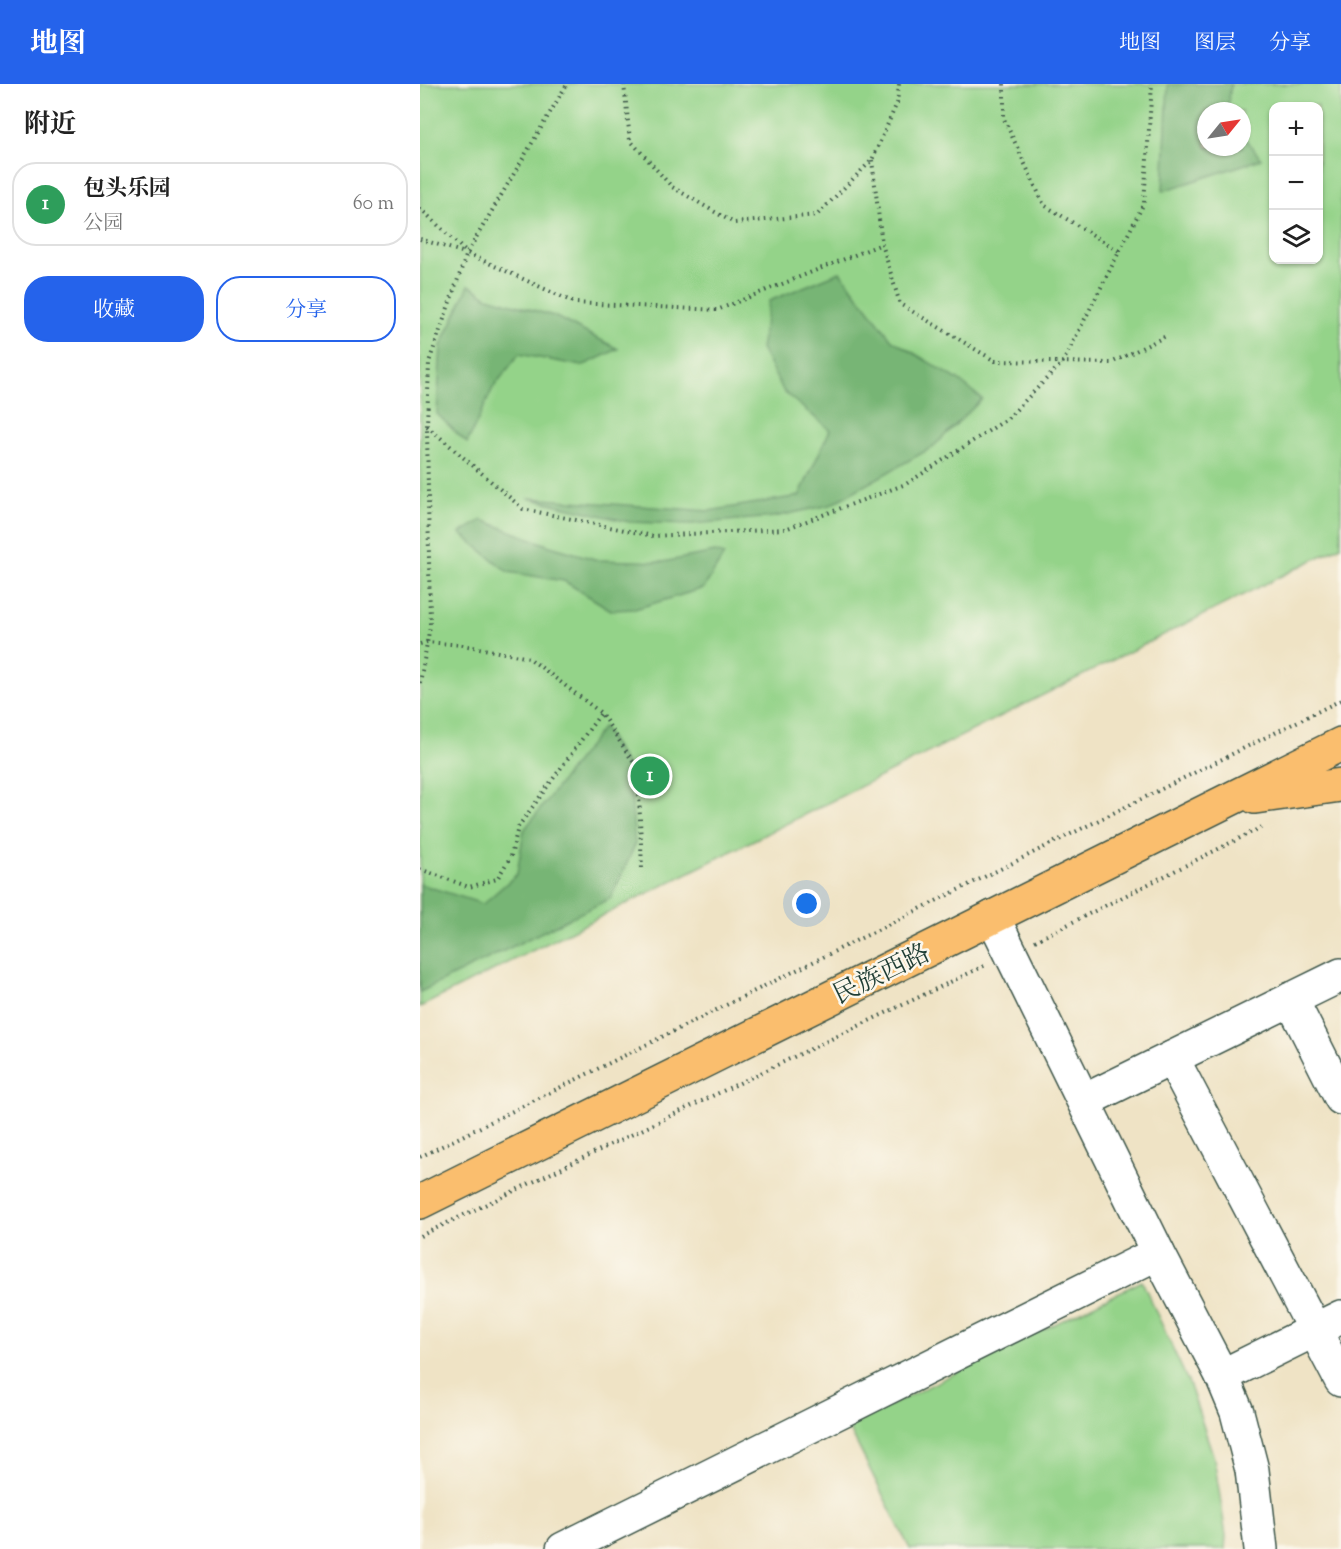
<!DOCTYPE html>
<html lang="zh">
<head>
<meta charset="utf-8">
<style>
	:root { --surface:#fff; --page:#f6f6f6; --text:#222; --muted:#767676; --line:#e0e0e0; --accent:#2563eb }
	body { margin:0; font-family:"Sorts Mill Goudy","Noto Serif SC",serif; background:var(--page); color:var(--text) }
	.controls { position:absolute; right:18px; top:18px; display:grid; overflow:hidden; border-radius:12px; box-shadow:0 2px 4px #0004 }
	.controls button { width:54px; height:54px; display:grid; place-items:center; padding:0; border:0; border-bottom:2px solid var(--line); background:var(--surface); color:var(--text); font:30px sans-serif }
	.compass { position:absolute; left:777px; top:18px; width:54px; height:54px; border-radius:50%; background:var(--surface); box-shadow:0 2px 4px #0004; rotate:60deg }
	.you { position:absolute; left:387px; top:820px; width:21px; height:21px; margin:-15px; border:4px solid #fff; border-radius:50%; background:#1a73e8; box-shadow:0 0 0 9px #1a73e833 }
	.badge { display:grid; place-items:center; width:39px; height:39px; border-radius:50%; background:var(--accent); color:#fff; font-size:20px; font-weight:700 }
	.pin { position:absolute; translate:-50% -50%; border:3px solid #fff; box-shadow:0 2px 6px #0006 }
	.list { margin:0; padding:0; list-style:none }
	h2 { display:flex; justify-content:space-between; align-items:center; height:78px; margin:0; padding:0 24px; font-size:26px }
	h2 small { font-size:20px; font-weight:400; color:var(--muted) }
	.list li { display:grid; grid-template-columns:39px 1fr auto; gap:18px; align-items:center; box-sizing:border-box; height:84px; margin:0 12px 12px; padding:0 12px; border:2px solid var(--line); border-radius:24px }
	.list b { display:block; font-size:22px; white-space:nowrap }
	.list p { margin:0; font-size:20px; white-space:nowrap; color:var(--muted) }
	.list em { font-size:20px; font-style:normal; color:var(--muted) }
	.actions { display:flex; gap:12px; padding:18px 24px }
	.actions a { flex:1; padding:14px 0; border:2px solid var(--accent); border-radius:24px; text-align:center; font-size:21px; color:var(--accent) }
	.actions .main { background:var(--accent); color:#fff }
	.icon { flex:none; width:33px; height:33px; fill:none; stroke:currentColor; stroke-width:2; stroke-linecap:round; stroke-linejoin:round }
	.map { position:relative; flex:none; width:921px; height:1465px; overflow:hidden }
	header { display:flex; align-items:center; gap:36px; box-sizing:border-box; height:84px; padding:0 30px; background:var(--accent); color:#fff }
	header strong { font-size:28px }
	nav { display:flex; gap:33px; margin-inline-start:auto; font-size:21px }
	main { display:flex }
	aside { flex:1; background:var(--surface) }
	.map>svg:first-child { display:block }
	.green { fill:#94d389; stroke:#5a885e; stroke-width:1.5; fill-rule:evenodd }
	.forest { fill:#77b575; stroke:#4b7954; stroke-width:1.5 }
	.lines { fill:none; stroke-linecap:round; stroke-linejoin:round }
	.minor-casing { stroke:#3e564a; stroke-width:36 }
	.major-casing { stroke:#3e564a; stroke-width:36 }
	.path { stroke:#3e564a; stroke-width:4; stroke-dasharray:1.5 4.5; stroke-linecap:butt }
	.minor { stroke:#fff; stroke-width:33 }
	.major { stroke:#fabe6e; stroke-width:33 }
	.labels { text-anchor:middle; stroke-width:5; stroke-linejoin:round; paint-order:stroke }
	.street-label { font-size:26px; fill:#1f3d34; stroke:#fbf7ec }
</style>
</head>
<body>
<header>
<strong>地图</strong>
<nav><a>地图</a><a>图层</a><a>分享</a></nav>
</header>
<main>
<aside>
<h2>附近<small></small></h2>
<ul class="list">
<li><span class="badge" style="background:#2e9e5b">1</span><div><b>包头乐园</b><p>公园</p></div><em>60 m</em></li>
</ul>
<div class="actions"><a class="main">收藏</a><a>分享</a></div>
</aside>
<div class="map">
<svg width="921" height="1465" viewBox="0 0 921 1465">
	<rect width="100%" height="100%" fill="#fbf7ec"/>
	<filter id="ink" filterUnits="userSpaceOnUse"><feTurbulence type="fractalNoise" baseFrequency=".0167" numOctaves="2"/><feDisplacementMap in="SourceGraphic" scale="12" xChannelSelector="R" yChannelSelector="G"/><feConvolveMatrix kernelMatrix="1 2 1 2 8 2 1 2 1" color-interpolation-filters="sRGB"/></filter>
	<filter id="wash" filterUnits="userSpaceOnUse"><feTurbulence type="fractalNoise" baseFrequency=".008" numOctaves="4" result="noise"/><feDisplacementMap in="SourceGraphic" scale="24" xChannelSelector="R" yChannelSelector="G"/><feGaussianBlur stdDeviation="1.35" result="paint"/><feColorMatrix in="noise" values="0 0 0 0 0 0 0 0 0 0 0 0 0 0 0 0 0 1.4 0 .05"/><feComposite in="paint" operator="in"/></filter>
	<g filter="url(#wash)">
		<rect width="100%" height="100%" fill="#efe3c5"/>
		<!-- green -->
		<g class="green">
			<path d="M0,0h921v462l-921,461zM854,22h44v154h-44zM786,27h36v36h-36z"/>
			<polygon points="722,1197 770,1302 794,1374 806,1452 805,1465 490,1465 428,1342"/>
		</g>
		<!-- forest -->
		<g class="forest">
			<polygon points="748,0 811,0 807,27 786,27 786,63 822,63 822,49 841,75 743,107"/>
			<polygon points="420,188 472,256 537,295 562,315 513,363 410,421 354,433 271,440 209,438 108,414 289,427 379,412 410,346 364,308 341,265 349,217"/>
			<polygon points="49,201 68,213 134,232 198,265 162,282 99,270 73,304 47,359 17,330 21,262"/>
			<polygon points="62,436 130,462 178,476 243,478 295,468 304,471 284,504 215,525 191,526 144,497 88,488 40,449"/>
			<polygon points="183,643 209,685 215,761 191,814 0,908 0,800 63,820 97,790 104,746"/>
		</g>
	</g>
	<g filter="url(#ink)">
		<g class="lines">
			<!-- minor casing -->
			<g class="minor-casing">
				<g id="minor">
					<polyline points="573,833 738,1169 802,1292 817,1328 832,1386 841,1465"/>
					<polyline points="871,915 921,1014"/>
					<polyline points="752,974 921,1296"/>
					<polyline points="664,1017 921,891"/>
					<polyline points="802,1292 921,1233"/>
					<polyline points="143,1465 738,1169"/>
				</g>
			</g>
			<!-- major casing -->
			<g class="major-casing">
				<g id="major">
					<polyline points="835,713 921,701"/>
					<polyline points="0,1118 921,660"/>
				</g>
			</g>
			<!-- path -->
			<g class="path">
				<polyline points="204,0 210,56 252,103 314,139 397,131 452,76 477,19 479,0"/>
				<polyline points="584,0 584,35 624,121 699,167"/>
				<polyline points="452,76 462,160 480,220 575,277 691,279 746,252"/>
				<polyline points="0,124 47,169 155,219 297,226 462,160"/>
				<polyline points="0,155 45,169"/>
				<polyline points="7,342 103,425 233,452 365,445 486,400 587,335 643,278 724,119 732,0"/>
				<polyline points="0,560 7,558 43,561 109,574 181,629 218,685 222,785"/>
				<polyline points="0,599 10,542 7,342 9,278 47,169 147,0"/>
				<polyline points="0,785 49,803 77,795 91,772 98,743 181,629"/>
				<polyline points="615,857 844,742"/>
				<polyline points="0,1073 921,616"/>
				<polyline points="0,1152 568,880"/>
			</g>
			<!-- minor -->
			<use href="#minor" class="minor"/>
			<!-- major -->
			<use href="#major" class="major"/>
		</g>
	</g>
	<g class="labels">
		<!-- street labels -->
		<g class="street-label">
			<text transform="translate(461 889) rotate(-26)" y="9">民族西路</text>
		</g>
	</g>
</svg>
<div class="controls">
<button>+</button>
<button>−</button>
<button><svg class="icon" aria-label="layers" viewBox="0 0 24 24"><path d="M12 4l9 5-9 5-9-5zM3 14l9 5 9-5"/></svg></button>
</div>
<svg class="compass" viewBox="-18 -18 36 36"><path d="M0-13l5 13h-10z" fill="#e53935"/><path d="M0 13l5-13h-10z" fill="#767676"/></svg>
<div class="you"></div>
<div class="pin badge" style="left:230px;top:692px;background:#2e9e5b">1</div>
</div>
</main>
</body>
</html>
